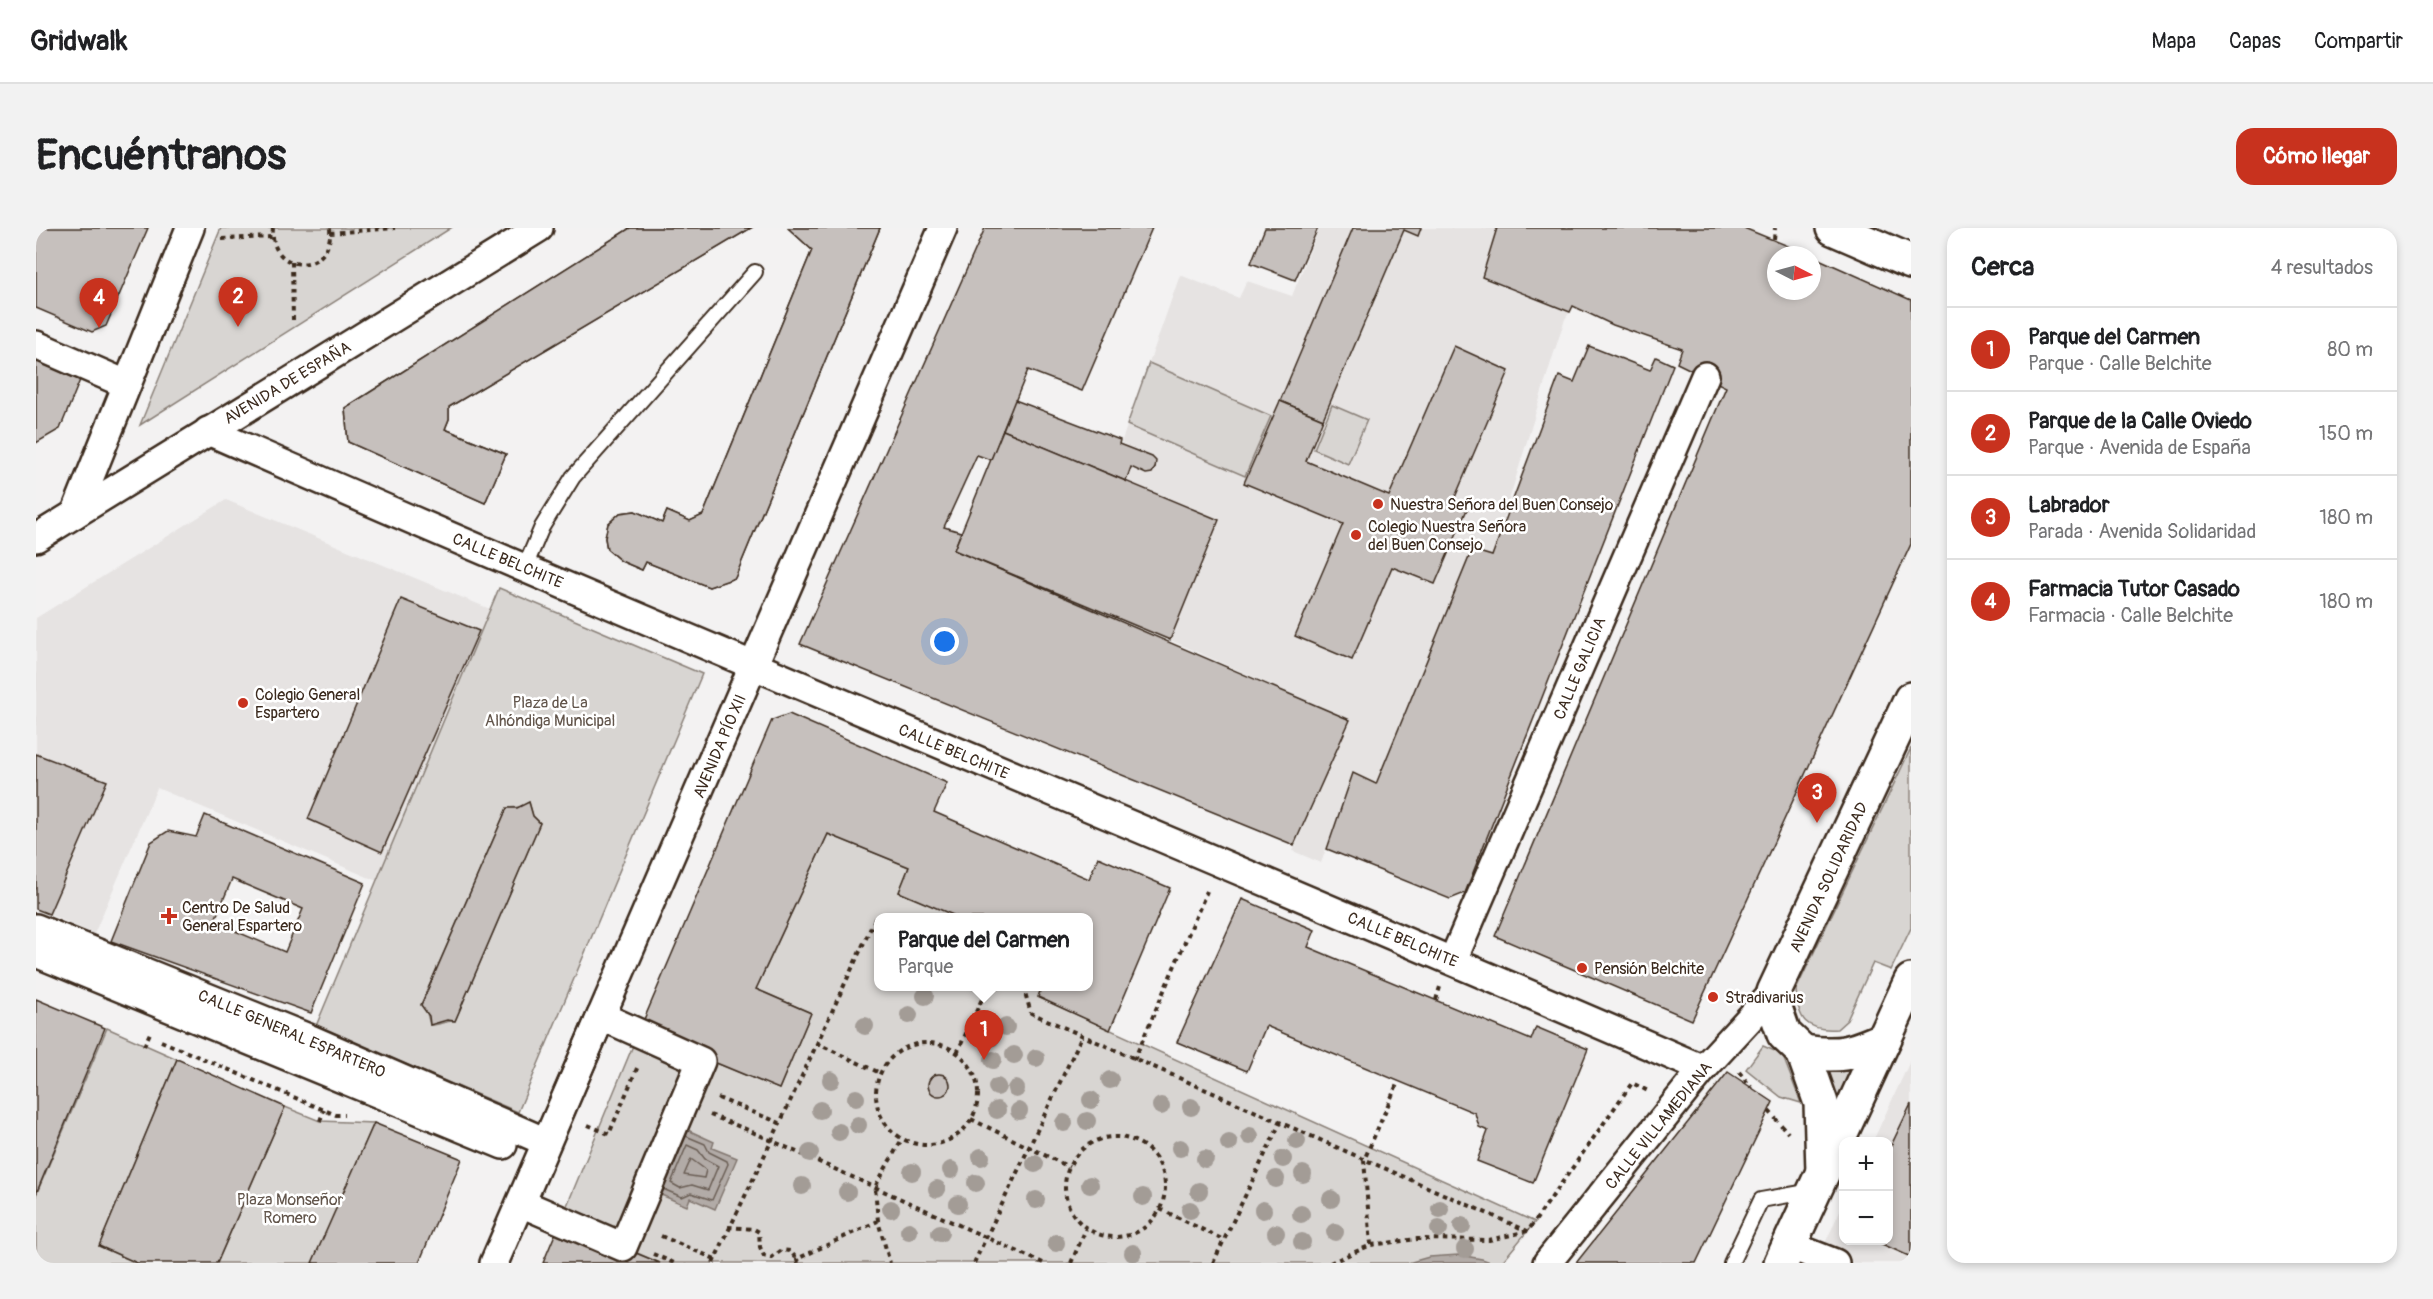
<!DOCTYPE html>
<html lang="es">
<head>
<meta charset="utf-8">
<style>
	:root { --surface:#fff; --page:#f2f2f2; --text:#202124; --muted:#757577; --line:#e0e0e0; --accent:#c8321e }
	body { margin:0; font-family:Pangolin,sans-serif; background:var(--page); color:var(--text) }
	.controls { position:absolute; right:18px; bottom:18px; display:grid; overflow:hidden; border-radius:12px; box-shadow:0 3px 9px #0003 }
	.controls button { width:54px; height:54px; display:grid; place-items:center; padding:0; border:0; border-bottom:2px solid var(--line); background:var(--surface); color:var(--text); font:30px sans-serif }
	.compass { position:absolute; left:1731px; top:18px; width:54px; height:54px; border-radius:50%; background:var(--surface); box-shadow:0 3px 9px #0003; rotate:96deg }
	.you { position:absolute; left:909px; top:414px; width:21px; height:21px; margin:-15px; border:4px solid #fff; border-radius:50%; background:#1a73e8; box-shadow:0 0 0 9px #1a73e833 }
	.badge { display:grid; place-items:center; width:39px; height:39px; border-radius:50%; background:var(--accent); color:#fff; font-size:20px; font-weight:700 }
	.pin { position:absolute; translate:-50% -50px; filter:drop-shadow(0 2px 3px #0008) }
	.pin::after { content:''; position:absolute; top:32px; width:21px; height:18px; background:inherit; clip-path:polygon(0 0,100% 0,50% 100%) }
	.popup { position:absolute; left:838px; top:685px; width:219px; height:78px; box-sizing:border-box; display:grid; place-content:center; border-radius:12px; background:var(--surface); filter:drop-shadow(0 2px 4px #0005); font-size:20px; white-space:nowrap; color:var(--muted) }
	.popup b { font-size:22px; color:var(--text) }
	.popup::after { content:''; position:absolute; left:50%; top:100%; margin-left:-12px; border:12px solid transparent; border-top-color:var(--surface) }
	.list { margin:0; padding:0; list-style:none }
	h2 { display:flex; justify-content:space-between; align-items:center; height:78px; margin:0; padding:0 24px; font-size:26px }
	h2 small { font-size:20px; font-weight:400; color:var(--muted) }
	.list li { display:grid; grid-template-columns:39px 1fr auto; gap:18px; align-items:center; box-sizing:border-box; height:84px; padding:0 24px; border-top:2px solid var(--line) }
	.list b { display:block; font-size:22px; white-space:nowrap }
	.list p { margin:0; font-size:20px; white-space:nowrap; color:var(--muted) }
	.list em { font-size:20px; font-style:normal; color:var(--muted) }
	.map { position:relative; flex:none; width:1875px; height:1035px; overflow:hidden; border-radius:18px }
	header { display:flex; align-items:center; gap:36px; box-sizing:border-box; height:84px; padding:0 30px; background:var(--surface); border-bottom:2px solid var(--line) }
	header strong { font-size:28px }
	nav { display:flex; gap:33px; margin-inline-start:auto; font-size:21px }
	.intro { display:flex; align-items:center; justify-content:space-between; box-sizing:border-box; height:144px; padding:0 36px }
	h1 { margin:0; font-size:42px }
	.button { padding:15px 27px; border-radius:18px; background:var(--accent); color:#fff; font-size:21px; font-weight:700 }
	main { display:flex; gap:36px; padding:0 36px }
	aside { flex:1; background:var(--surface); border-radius:18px; box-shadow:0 3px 9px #0003 }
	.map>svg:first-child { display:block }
	.built { fill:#e6e3e2 }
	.green { fill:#d8d5d2; stroke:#8a8078; stroke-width:1.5; fill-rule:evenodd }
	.water { fill:#b2aba7; stroke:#827770; stroke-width:1.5 }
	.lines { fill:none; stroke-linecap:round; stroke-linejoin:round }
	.shore { stroke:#6b5e55; stroke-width:1.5 }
	.building { fill:#c6c0bd; stroke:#3b2a1e; stroke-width:1.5; fill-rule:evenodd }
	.lane-casing { stroke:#3b2a1e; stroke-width:18 }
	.street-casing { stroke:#3b2a1e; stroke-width:32 }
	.secondary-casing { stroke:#3b2a1e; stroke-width:38 }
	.path { stroke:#3b2a1e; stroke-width:4; stroke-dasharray:4.5 4.5; stroke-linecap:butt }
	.lane { stroke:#fff; stroke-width:14 }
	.street { stroke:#fff; stroke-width:27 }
	.secondary { stroke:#fff; stroke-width:33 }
	.tree { fill:#a39c96 }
	.poi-dot { fill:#c8321e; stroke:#fff; stroke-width:2 }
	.labels { text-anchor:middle; stroke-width:5; stroke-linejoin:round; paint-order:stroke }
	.street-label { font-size:16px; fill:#3b2a1e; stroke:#fff }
	.poi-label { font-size:16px; fill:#3b2a1e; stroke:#fff; text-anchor:start }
	.park-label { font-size:16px; fill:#62554b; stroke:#fff }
</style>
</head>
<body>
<header>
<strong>Gridwalk</strong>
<nav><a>Mapa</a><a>Capas</a><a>Compartir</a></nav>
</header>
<div class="intro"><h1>Encuéntranos</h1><a class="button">Cómo llegar</a></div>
<main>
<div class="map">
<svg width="1875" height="1035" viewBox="0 0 1875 1035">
	<rect width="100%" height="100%" fill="#f3f2f2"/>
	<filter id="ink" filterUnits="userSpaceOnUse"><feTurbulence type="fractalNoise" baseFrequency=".0167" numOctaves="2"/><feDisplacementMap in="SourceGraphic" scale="12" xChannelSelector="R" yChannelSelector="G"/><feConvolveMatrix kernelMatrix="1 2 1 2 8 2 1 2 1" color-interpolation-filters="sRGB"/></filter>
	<g filter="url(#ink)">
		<!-- built -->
		<g class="built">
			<polygon points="1283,0 1461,0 1446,49 1534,84 1529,91 1516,131 1456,328 1340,556 1317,546 1285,635 1257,623 1314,492 1134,412 1183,292 1090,253 1095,239 1120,233 1116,229 1085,215 1144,47 1203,70 1211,53 1256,68"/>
			<polygon points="190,272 454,381 341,653 121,560 58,706 0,681 0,390"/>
			<polygon points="1875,831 1875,1035 1780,1035 1807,976 1808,1012 1852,1012 1852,914 1837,913"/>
		</g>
		<!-- green -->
		<g class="green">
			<polygon points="185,0 415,0 104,197"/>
			<polygon points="1113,135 1235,188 1209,248 1091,197"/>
			<polygon points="1296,177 1331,192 1312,236 1278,221"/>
			<path d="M463,360l203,86 -184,438 -202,-86zM493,574l4,14 7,7 -85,198c-9,-1 -17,5 -25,4l-3,-12 -6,-8 86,-197 14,-1z"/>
			<path d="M1875,520v180l-20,42 -18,-7 -26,57 -10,9c-31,2 -39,-9 -41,-39z"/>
			<polygon points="792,606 873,639 863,664 924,689 843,690 843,758 1006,759 1002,769 1499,994 1465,1035 624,1035 525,992 603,803 743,861 775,785 720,761"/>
			<polygon points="71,800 141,831 63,1018 101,1035 0,1035 0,967"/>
			<polygon points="1727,818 1746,826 1765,875 1745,869 1710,841"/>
			<polygon points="1818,834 1797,888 1783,838"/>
			<polygon points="249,879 284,893 338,895 278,1035 181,1035"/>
		</g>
		<!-- water -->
		<g class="water">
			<polygon points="643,898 678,914 676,920 701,930 679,981 654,970 651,978 616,963"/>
			<polygon points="1423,1027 1446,1031 1457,1035 1372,1035 1393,1029"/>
		</g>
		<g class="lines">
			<!-- shore -->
			<g class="shore">
				<polygon points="651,917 662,922 669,931 682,938 672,962 656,957 644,960 635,955"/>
				<polygon points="655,931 670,942 668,950 648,947"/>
				<polyline points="627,961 646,969 655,965 676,972 692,936 691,933 673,924 669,916 650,908"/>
			</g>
		</g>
		<!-- building -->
		<g class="building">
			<polygon points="0,0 112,0 70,98 56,104 0,80"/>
			<polygon points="594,0 715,0 413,179 413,191 409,201 470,226 449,275 312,214 309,180"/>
			<polygon points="594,0 715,0 413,179 413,191 409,201 470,226 449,275 312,214 309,180"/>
			<polygon points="752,0 844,0 699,350 673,359 610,334 606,342 585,333 571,321 569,310 572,296 584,285 599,283 626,295 631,283 654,293 667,287 776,22"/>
			<polygon points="752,0 844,0 699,350 673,359 610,334 606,342 585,333 571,321 569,310 572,296 584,285 599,283 626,295 631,283 654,293 667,287 776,22"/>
			<polygon points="949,0 1116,0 1046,163 992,142 955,232 941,227 908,299 925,304 918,322 1314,492 1258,617 764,416"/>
			<polygon points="1229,0 1282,0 1259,52 1215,35"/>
			<polygon points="1317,0 1385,0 1382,8 1368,2 1287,191 1244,173"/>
			<polygon points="1461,0 1708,0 1774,27 1740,27 1740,63 1776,63 1776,28 1875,72 1875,316 1656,792 1459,708 1690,159 1641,135 1646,121 1577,97 1537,78 1534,84 1446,49"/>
			<polygon points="1418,118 1473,143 1417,274 1432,279 1399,356 1356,339 1316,432 1259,408 1307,296 1208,255 1244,173 1287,191 1270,233 1353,268"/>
			<polygon points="1553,118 1614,142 1620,129 1637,137 1429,665 1414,671 1291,621 1317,545 1340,556 1436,322 1456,328 1523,148 1538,154"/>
			<polygon points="0,133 44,152 24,201 0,215"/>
			<polygon points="979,172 1084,212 1083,216 1116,229 1120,233 1119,240 1116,245 1110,246 1095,239 1090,253 967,202"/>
			<polygon points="967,202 1183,292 1134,412 918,322"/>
			<polygon points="365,371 443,403 346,624 272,591"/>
			<polygon points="753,486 911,555 898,584 1053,651 1062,629 1134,660 1074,802 1002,769 1006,758 1053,758 1053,690 924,690 863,664 873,639 792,606 720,761 775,785 743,861 603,803 736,492"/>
			<polygon points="0,526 71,553 13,686 0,681"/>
			<polygon points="493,574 497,588 504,595 419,793 411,792 394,797 393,788 385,777 471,580 481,580"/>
			<path d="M169,587l160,68 -54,130 -200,-72 40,-99 17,-11 28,6zM196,651l71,30 -18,43 -71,-30z"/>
			<polygon points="1206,671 1279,702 1272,719 1495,812 1500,799 1552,821 1497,955 1441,933 1452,903 1443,899 1439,885 1230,798 1211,843 1141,814"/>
			<polygon points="0,771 69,800 0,966"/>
			<polygon points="141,831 249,879 181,1035 101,1035 63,1018"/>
			<polygon points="1692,844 1737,874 1660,1035 1540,1035"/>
			<circle cx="903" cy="857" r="11"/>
			<polygon points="1875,876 1875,1029 1837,1012 1852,1012 1852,924"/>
			<polygon points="338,895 426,931 383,1035 276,1035"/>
			<polygon points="525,992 595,1023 624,1035 507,1035"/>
		</g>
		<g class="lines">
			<!-- lane casing -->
			<g class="lane-casing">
				<g id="lane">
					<polyline points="489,339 506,299 537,249 719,44"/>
					<polyline points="1695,1035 1725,972 1776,963"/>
				</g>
			</g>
			<!-- street casing -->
			<g class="street-casing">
				<g id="street">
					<polyline points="0,117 90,156"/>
					<path d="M172,203c496,218 998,422 1495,638"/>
					<polyline points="39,286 154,0"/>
					<polyline points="0,310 503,0"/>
					<polyline points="0,700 270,809 510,914"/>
					<polyline points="0,725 467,917"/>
					<polyline points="1417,732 1669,148"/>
					<polygon points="565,788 665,833 587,1019 485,975"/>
					<polyline points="1753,1017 1799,1035"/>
					<polyline points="458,1035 907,0"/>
					<polyline points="1511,1035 1667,841 1738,764"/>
				</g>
			</g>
			<!-- secondary casing -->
			<g class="secondary-casing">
				<g id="secondary">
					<polyline points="1797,0 1875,34"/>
					<path d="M1767,824c37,5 47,2 81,-13"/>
					<polyline points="1787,944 1785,875 1767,824 1748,806 1740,783 1738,764 1875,471"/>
					<polyline points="1745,1035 1875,753"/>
				</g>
			</g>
			<!-- path -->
			<g class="path">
				<path d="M237,0c-5,47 61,48 57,0"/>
				<polyline points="294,5 359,0"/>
				<polyline points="186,11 236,9"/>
				<polyline points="1738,11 1739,0"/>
				<polyline points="256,34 257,92"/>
				<polyline points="987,758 995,785 1496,1005"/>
				<polyline points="1400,772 1404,759"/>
				<polyline points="125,813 300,887 309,887"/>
				<polyline points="780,815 844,845"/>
				<circle cx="891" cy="866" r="51"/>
				<polyline points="108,818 114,805"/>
				<polyline points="921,825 952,758"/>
				<polyline points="1098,832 1171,663"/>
				<polyline points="1703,844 1715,859"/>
				<polyline points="682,870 744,895 839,691 843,693"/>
				<polyline points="1733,883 1752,905"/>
				<polyline points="674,887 712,902 1007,1035"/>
				<polyline points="935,891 1033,939"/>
				<polyline points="284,893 288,882"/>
				<polyline points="552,897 573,906 602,838"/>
				<circle cx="1079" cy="959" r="50"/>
				<polyline points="1124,981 1188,1012"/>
				<polyline points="842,993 839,959 866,911"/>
				<polyline points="692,999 718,1001 723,1004 724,1019 728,1028 735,1030 746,1022 754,1023 761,1031"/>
				<polyline points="625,1008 679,1031"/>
				<polyline points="1335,1017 1328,932 1362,854"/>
				<polyline points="617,1026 638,1035"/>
				<polyline points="677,1035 744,895"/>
				<polyline points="762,1035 761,1031 842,993 854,1035"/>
				<polyline points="938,1035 1046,808"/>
				<polyline points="1035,1035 1050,1001"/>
				<polyline points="1177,1035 1244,895"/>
				<polyline points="1294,1035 1335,1017 1381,1011 1453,1012 1492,1003 1596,855 1612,863"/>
			</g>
			<!-- lane -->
			<use href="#lane" class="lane"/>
			<!-- street -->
			<use href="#street" class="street"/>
			<!-- secondary -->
			<use href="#secondary" class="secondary"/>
		</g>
		<!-- trees -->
		<g class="tree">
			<circle cx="889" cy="768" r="9"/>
			<circle cx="873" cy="787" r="9"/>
			<circle cx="829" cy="798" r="9"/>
			<circle cx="970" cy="799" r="9"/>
			<circle cx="955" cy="810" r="9"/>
			<circle cx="978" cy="827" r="9"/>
			<circle cx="1000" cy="830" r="9"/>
			<circle cx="957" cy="832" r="9"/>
			<circle cx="795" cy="852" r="9"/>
			<circle cx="1074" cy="852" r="9"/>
			<circle cx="961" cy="859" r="9"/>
			<circle cx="980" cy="861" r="9"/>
			<circle cx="820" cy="870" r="9"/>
			<circle cx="1055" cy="872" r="9"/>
			<circle cx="1125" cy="878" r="9"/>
			<circle cx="1155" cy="879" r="9"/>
			<circle cx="784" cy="882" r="9"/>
			<circle cx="961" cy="882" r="9"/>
			<circle cx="983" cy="883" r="9"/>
			<circle cx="1051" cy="893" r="9"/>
			<circle cx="1028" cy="895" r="9"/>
			<circle cx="822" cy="897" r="9"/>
			<circle cx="803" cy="904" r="9"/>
			<circle cx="1214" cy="908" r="9"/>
			<circle cx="1261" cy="913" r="9"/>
			<circle cx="1193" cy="915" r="9"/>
			<circle cx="1144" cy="920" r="9"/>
			<circle cx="774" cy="925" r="9"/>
			<circle cx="945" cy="929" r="9"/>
			<circle cx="1169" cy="931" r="9"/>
			<circle cx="1247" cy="931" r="9"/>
			<circle cx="999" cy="936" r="9"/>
			<circle cx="915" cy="942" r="9"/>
			<circle cx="876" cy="944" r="9"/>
			<circle cx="1267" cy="946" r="9"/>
			<circle cx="1240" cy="951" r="9"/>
			<circle cx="940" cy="955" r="9"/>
			<circle cx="1054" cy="957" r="9"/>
			<circle cx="766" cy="958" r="9"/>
			<circle cx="901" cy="961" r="9"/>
			<circle cx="1163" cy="963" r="9"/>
			<circle cx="811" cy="964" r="9"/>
			<circle cx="1107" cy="969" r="9"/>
			<circle cx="1295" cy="971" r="9"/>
			<circle cx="1000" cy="972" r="9"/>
			<circle cx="922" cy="976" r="9"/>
			<circle cx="855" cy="981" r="9"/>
			<circle cx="1404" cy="981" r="9"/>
			<circle cx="1154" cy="982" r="9"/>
			<circle cx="1227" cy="982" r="9"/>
			<circle cx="1265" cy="986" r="9"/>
			<circle cx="1426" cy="998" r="9"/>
			<circle cx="1403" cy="1001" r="9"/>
			<circle cx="873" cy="1003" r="9"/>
			<circle cx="1299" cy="1004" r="9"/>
			<circle cx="904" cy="1005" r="9"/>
			<circle cx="1240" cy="1005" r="9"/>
			<circle cx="1266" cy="1014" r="9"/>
			<circle cx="1020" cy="1015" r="9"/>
			<circle cx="1429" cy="1021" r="9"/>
			<circle cx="1097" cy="1025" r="9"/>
		</g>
	</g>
	<!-- markers -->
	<g class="poi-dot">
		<circle cx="1342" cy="276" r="6"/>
		<circle cx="1320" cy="307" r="6"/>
		<circle cx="207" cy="475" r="6"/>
		<path d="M130 679h6v6h6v6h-6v6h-6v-6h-6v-6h6z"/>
		<circle cx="1546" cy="740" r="6"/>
		<circle cx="1677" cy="769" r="6"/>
	</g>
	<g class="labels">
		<!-- street labels -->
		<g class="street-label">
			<text transform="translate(251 154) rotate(-31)" y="6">AVENIDA DE ESPAÑA</text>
			<text transform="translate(472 332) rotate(23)" y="6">CALLE BELCHITE</text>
			<text transform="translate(1543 440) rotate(-67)" y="6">CALLE GALICIA</text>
			<text transform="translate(683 518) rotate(-67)" y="6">AVENIDA PÍO XII</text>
			<text transform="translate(918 523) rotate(23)" y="6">CALLE BELCHITE</text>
			<text transform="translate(1792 649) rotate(-65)" y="6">AVENIDA SOLIDARIDAD</text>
			<text transform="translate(1367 711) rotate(23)" y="6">CALLE BELCHITE</text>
			<text transform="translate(256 805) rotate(23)" y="6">CALLE GENERAL ESPARTERO</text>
			<text transform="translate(1622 897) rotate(-51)" y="6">CALLE VILLAMEDIANA</text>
		</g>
		<!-- poi labels -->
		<g class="poi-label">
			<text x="1354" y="282">Nuestra Señora del Buen Consejo</text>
			<text x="1332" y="304">Colegio Nuestra Señora<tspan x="1332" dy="18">del Buen Consejo</tspan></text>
			<text x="219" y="472">Colegio General<tspan x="219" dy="18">Espartero</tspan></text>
			<text x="146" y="685">Centro De Salud<tspan x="146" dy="18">General Espartero</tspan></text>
			<text x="1558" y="746">Pensión Belchite</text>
			<text x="1689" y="775">Stradivarius</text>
		</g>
		<!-- park labels -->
		<g class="park-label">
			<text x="514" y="480">Plaza de La<tspan x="514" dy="18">Alhóndiga Municipal</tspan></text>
			<text x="254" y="977">Plaza Monseñor<tspan x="254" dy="18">Romero</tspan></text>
		</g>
	</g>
</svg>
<div class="controls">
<button>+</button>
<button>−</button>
</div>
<svg class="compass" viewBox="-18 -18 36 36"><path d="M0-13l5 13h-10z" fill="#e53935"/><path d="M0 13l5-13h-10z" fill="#757577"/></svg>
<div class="you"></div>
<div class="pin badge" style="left:948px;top:832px">1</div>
<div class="popup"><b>Parque del Carmen</b>Parque</div>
<div class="pin badge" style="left:202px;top:99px">2</div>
<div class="pin badge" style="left:1781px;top:595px">3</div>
<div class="pin badge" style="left:63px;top:100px">4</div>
</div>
<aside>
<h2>Cerca<small>4 resultados</small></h2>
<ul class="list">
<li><span class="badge">1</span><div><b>Parque del Carmen</b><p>Parque · Calle Belchite</p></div><em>80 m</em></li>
<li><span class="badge">2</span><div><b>Parque de la Calle Oviedo</b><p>Parque · Avenida de España</p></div><em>150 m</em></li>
<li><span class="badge">3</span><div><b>Labrador</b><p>Parada · Avenida Solidaridad</p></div><em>180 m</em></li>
<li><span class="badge">4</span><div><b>Farmacia Tutor Casado</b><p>Farmacia · Calle Belchite</p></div><em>180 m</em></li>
</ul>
</aside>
</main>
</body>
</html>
